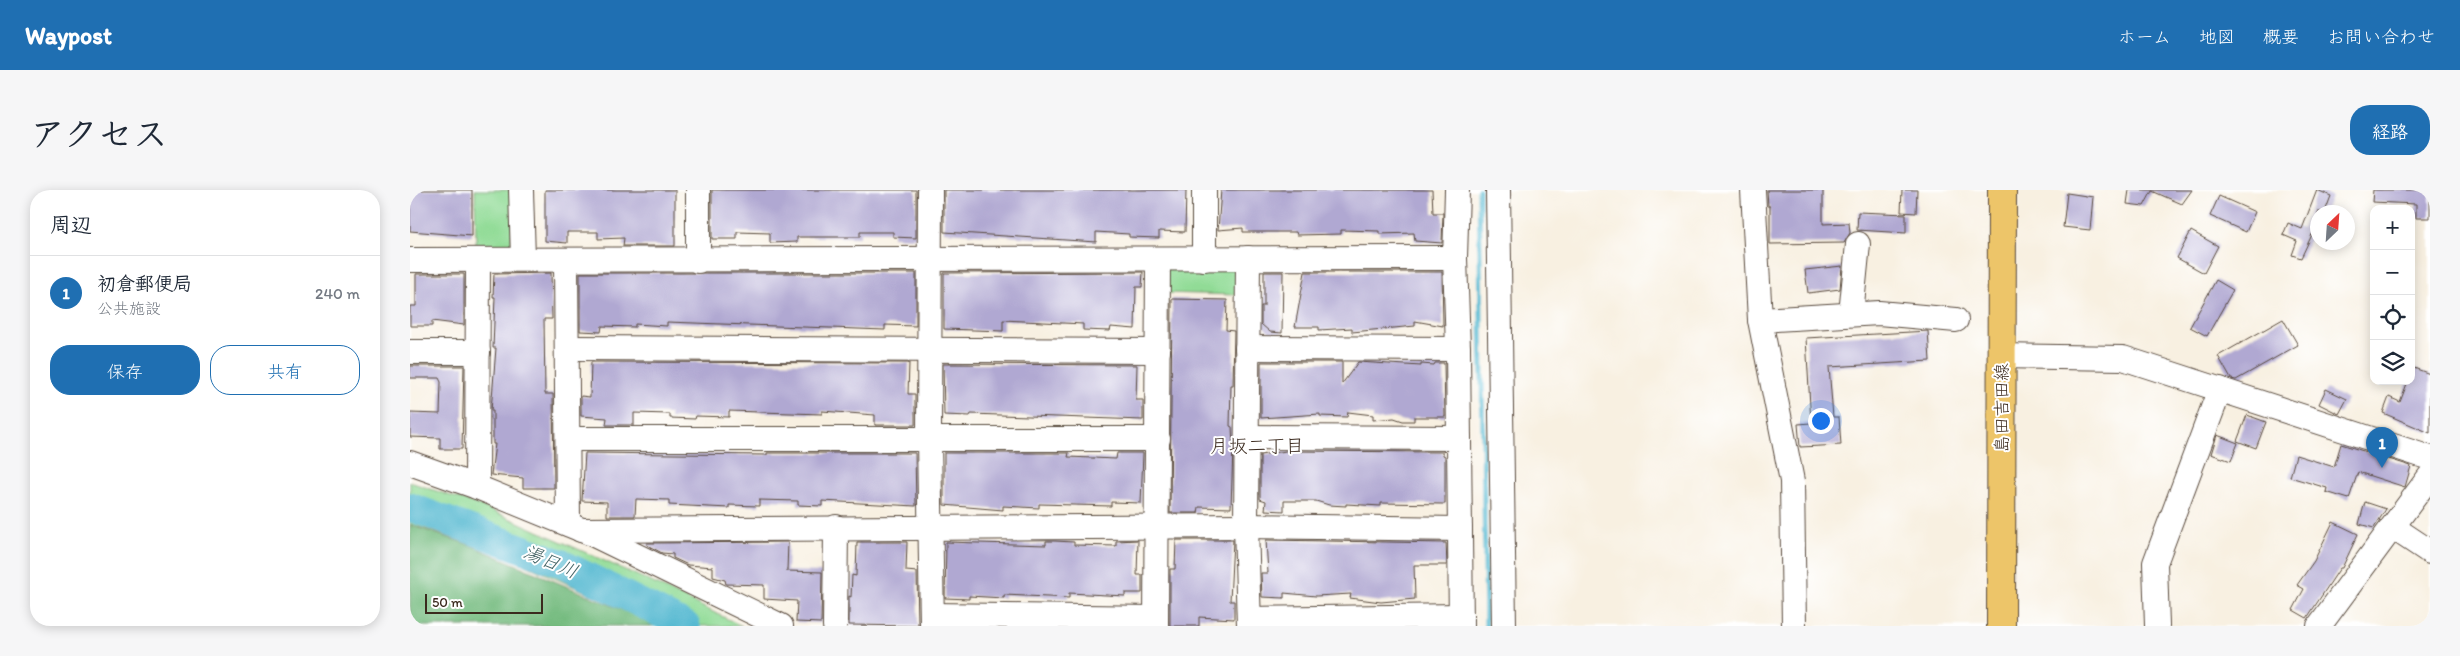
<!DOCTYPE html>
<html lang="ja">
<head>
<meta charset="utf-8">
<style>
	:root { --surface:#fff; --page:#f6f6f7; --text:#1f2937; --muted:#747a83; --line:#e0e1e3; --accent:#1f6fb2 }
	body { margin:0; font-family:Itim,"Klee One",sans-serif; background:var(--page); color:var(--text) }
	.controls { position:absolute; right:15px; top:15px; display:grid; overflow:hidden; border-radius:10px; box-shadow:0 2px 12px #0003 }
	.controls button { width:45px; height:45px; display:grid; place-items:center; padding:0; border:0; border-bottom:1px solid var(--line); background:var(--surface); color:var(--text); font:25px sans-serif }
	.compass { position:absolute; left:1900px; top:15px; width:45px; height:45px; border-radius:50%; background:var(--surface); box-shadow:0 2px 12px #0003; rotate:25deg }
	.scale { position:absolute; left:15px; bottom:12px; width:118px; box-sizing:border-box; padding-left:5px; border:2px solid #3b2a1e; border-top:0; font-size:14px; line-height:18px; white-space:nowrap; color:#3b2a1e; -webkit-text-stroke:4px #fff; paint-order:stroke }
	.you { position:absolute; left:1410px; top:230px; width:18px; height:18px; margin:-12px; border:4px solid #fff; border-radius:50%; background:#1a73e8; box-shadow:0 0 0 8px #1a73e833 }
	.badge { display:grid; place-items:center; width:32px; height:32px; border-radius:50%; background:var(--accent); color:#fff; font-size:16px; font-weight:700 }
	.pin { position:absolute; translate:-50% -41px; filter:drop-shadow(0 1px 2px #0008) }
	.pin::after { content:''; position:absolute; top:26px; width:18px; height:15px; background:inherit; clip-path:polygon(0 0,100% 0,50% 100%) }
	.list { margin:0; padding:0; list-style:none }
	h2 { display:flex; justify-content:space-between; align-items:center; height:65px; margin:0; padding:0 20px; font-size:21px }
	h2 small { font-size:16px; font-weight:400; color:var(--muted) }
	.list li { display:grid; grid-template-columns:32px 1fr auto; gap:15px; align-items:center; box-sizing:border-box; height:75px; padding:0 20px; border-top:1px solid var(--line) }
	.list b { display:block; font-size:19px; white-space:nowrap }
	.list p { margin:0; font-size:16px; white-space:nowrap; color:var(--muted) }
	.list em { font-size:16px; font-style:normal; color:var(--muted) }
	.actions { display:flex; gap:10px; padding:15px 20px }
	.actions a { flex:1; padding:11px 0; border:1px solid var(--accent); border-radius:20px; text-align:center; font-size:18px; color:var(--accent) }
	.actions .main { background:var(--accent); color:#fff }
	.icon { flex:none; width:28px; height:28px; fill:none; stroke:currentColor; stroke-width:2; stroke-linecap:round; stroke-linejoin:round }
	.map { position:relative; flex:none; width:2020px; height:436px; overflow:hidden; border-radius:20px }
	header { display:flex; align-items:center; gap:30px; box-sizing:border-box; height:70px; padding:0 25px; background:var(--accent); color:#fff }
	header strong { font-size:24px }
	nav { display:flex; gap:28px; margin-inline-start:auto; font-size:18px }
	.intro { display:flex; align-items:center; justify-content:space-between; box-sizing:border-box; height:120px; padding:0 30px }
	h1 { margin:0; font-size:35px }
	.button { padding:12px 22px; border-radius:20px; background:var(--accent); color:#fff; font-size:18px; font-weight:700 }
	main { display:flex; gap:30px; padding:0 30px }
	aside { flex:1; background:var(--surface); border-radius:20px; box-shadow:0 2px 12px #0003 }
	.map>svg:first-child { display:block }
	.green { fill:#91db96; stroke:#66825a }
	.forest { fill:#74bb7f; stroke:#58724e }
	.lines { fill:none; stroke-linecap:round; stroke-linejoin:round }
	.stream { stroke:#52b8d0; stroke-width:5 }
	.river { stroke:#52b8d0; stroke-width:29 }
	.building { fill:#b0a8d2 }
	.minor-casing { stroke:#57483b; stroke-width:26 }
	.major-casing { stroke:#57483b; stroke-width:30 }
	.minor { stroke:#fff; stroke-width:24 }
	.major { stroke:#edc569; stroke-width:28 }
	.labels { text-anchor:middle; stroke-width:4; stroke-linejoin:round; paint-order:stroke }
	.street-label { font-size:18px; fill:#3b2a1e; stroke:#fff }
	.neighbourhood-label { font-size:19px; fill:#3b2a1e; stroke:#fff }
	.water-label { font-size:19px; font-style:italic; fill:#446365; stroke:#fff }
</style>
</head>
<body>
<header>
<strong>Waypost</strong>
<nav><a>ホーム</a><a>地図</a><a>概要</a><a>お問い合わせ</a></nav>
</header>
<div class="intro"><h1>アクセス</h1><a class="button">経路</a></div>
<main>
<aside>
<h2>周辺<small></small></h2>
<ul class="list">
<li><span class="badge">1</span><div><b>初倉郵便局</b><p>公共施設</p></div><em>240 m</em></li>
</ul>
<div class="actions"><a class="main">保存</a><a>共有</a></div>
</aside>
<div class="map">
<svg width="2020" height="436" viewBox="0 0 2020 436">
	<rect width="100%" height="100%" fill="#fff"/>
	<filter id="ink" filterUnits="userSpaceOnUse"><feTurbulence type="fractalNoise" baseFrequency=".02" numOctaves="2"/><feDisplacementMap in="SourceGraphic" scale="10" xChannelSelector="R" yChannelSelector="G"/><feConvolveMatrix kernelMatrix="1 2 1 2 8 2 1 2 1" color-interpolation-filters="sRGB"/></filter>
	<filter id="wash" filterUnits="userSpaceOnUse"><feTurbulence type="fractalNoise" baseFrequency=".0096" numOctaves="4" result="noise"/><feDisplacementMap in="SourceGraphic" scale="20" xChannelSelector="R" yChannelSelector="G"/><feGaussianBlur stdDeviation="1.12" result="paint"/><feColorMatrix in="noise" values="0 0 0 0 0 0 0 0 0 0 0 0 0 0 0 0 0 1.4 0 .05"/><feComposite in="paint" operator="in"/></filter>
	<g filter="url(#wash)">
		<rect width="100%" height="100%" fill="#f8f0e1"/>
		<!-- green -->
		<g class="green">
			<polygon points="65,0 103,0 101,59 66,59"/>
			<polygon points="753,73 828,75 827,105 752,103"/>
			<polygon points="0,292 74,317 235,389 332,436 251,436 89,363 0,334"/>
		</g>
		<!-- forest -->
		<polygon class="forest" points="0,335 60,355 250,436 0,436"/>
		<g class="lines">
			<!-- stream -->
			<polyline class="stream" points="1069,0 1076,436"/>
			<!-- river -->
			<polyline class="river" points="0,317 150,373 276,436"/>
		</g>
		<g id="blocks">
			<!-- building -->
			<g class="building">
				<polygon points="0,0 62,0 62,46 0,41"/>
				<polygon points="135,0 265,0 265,56 213,56 214,48 188,49 188,42 157,42 157,53 135,51"/>
				<polygon points="302,0 506,0 506,48 483,47 483,42 450,42 450,47 387,47 387,52 360,53 360,43 327,42 327,49 302,49"/>
				<polygon points="534,0 776,0 775,42 749,41 749,48 719,47 719,44 686,42 686,52 534,42"/>
				<polygon points="811,0 1022,0 1023,23 1033,23 1032,53 1005,51 1004,43 969,44 969,41 931,40 931,44 887,45 886,42 833,42 833,38 808,40"/>
				<polygon points="1357,0 1413,0 1413,34 1439,33 1440,43 1434,53 1360,54 1360,16 1358,16"/>
				<polygon points="1492,0 1507,0 1506,23 1491,22"/>
				<polygon points="1719,0 1782,0 1772,14 1742,1 1734,16 1717,14"/>
				<polygon points="1907,0 1921,6 1915,22 1908,22 1908,32 1891,68 1882,65 1887,51 1873,45 1878,33 1892,39"/>
				<polygon points="1963,0 2020,0 2020,28 2006,28 2006,14 1962,12"/>
				<polygon points="1657,3 1683,7 1680,40 1653,37"/>
				<polygon points="1809,6 1845,22 1836,42 1800,26"/>
				<polygon points="1448,22 1496,24 1496,43 1447,40"/>
				<polygon points="1781,41 1808,56 1794,83 1767,68"/>
				<polygon points="1432,76 1430,99 1398,103 1395,80"/>
				<polygon points="733,82 732,97 726,97 725,139 701,137 700,141 673,140 673,134 593,130 593,141 534,139 534,83"/>
				<polygon points="854,82 873,82 872,143 860,142 851,134 851,116 854,116"/>
				<polygon points="895,82 1032,82 1033,136 1005,131 1005,136 942,142 942,138 909,140 909,137 885,137"/>
				<polygon points="141,83 142,129 134,129 135,204 143,204 144,298 113,298 113,288 81,285 85,254 83,254 83,221 81,221 86,158 83,158 85,107 83,107 84,84"/>
				<polygon points="170,83 506,83 506,136 475,135 475,140 257,132 257,136 225,134 225,137 192,136 191,142 170,141"/>
				<polygon points="6,84 54,84 54,135 22,131 22,136 0,136 0,116 6,116"/>
				<polygon points="1806,90 1823,100 1797,146 1780,137"/>
				<polygon points="762,109 817,110 816,140 824,141 823,195 821,195 820,236 822,237 823,257 821,318 789,317 788,323 760,323"/>
				<polygon points="1873,129 1888,155 1826,190 1821,189 1808,166"/>
				<polygon points="1518,141 1520,171 1419,177 1423,227 1429,227 1431,255 1390,257 1388,234 1401,233 1396,148"/>
				<polygon points="181,172 499,173 498,204 505,204 505,235 465,235 465,225 412,221 412,224 319,221 319,227 286,226 285,229 260,228 260,224 224,223 224,235 196,235 197,228 171,226 171,206 180,207"/>
				<polygon points="851,172 932,172 932,194 948,172 1011,176 1011,174 1024,175 1025,173 1034,173 1035,227 1004,227 1004,231 993,231 984,228 963,230 963,225 938,222 937,227 910,226 910,224 851,228"/>
				<polygon points="533,174 727,175 726,210 733,210 733,230 561,224 560,226 534,225"/>
				<polygon points="0,176 54,176 52,259 30,259 30,248 0,247 0,223 30,224 31,192 29,188 0,188"/>
				<polygon points="2004,178 2020,184 2020,243 1973,223 1979,207 1990,212 1998,191 2001,191"/>
				<polygon points="1916,199 1937,209 1929,224 1909,214"/>
				<polygon points="1837,225 1856,232 1846,258 1827,251"/>
				<polygon points="1807,245 1828,253 1821,271 1801,264"/>
				<polygon points="1931,254 2001,276 1995,297 1948,282 1939,309 1916,302 1917,298 1880,287 1886,265 1924,277"/>
				<polygon points="876,261 1033,262 1033,265 1035,266 1035,314 971,313 971,316 936,314 936,316 919,315 906,311 874,311 874,321 855,320 856,311 850,309 850,265"/>
				<polygon points="175,263 357,265 357,263 505,263 506,316 412,311 412,316 388,315 388,311 349,310 349,316 319,315 319,318 259,315 259,310 226,309 225,326 197,326 197,312 172,311"/>
				<polygon points="534,263 659,263 658,267 706,269 707,263 733,263 731,313 701,312 701,316 629,314 629,318 593,316 593,320 534,315"/>
				<polygon points="1955,312 1976,319 1964,338 1949,334"/>
				<polygon points="1923,332 1948,344 1932,378 1930,378 1897,428 1883,420 1894,399 1887,395 1904,371"/>
				<polygon points="728,350 727,385 732,385 732,403 715,403 715,406 659,403 659,408 594,405 594,408 559,406 559,409 535,408 536,352 636,355 636,351 644,351 664,352 664,355 706,356 706,351"/>
				<polygon points="766,350 823,350 820,411 824,411 824,429 789,427 789,436 760,436 760,379 765,379"/>
				<polygon points="856,350 1036,353 1037,375 1004,375 1005,409 971,412 940,408 941,404 906,406 874,403 874,408 852,407 851,383 858,383"/>
				<polygon points="378,352 377,381 412,382 411,433 386,432 387,411 354,409 354,395 316,394 315,390 303,387 303,377 278,375 263,368 263,364 252,363 237,355 237,353"/>
				<polygon points="447,352 497,352 496,381 507,382 508,436 439,435 439,406 441,407 442,385 446,386"/>
			</g>
		</g>
	</g>
	<g filter="url(#ink)">
		<use href="#blocks" fill-opacity="0" stroke="#57483b" stroke-width="1"/>
		<g class="lines">
			<!-- minor casing -->
			<g class="minor-casing">
				<g id="minor">
					<polyline points="111,0 113,69"/>
					<polyline points="288,0 288,71"/>
					<polyline points="520,0 519,249 522,436"/>
					<polyline points="1047,0 1045,68 1048,159 1051,436"/>
					<polyline points="1088,0 1094,436"/>
					<polyline points="1343,0 1350,130 1382,291 1384,436"/>
					<polyline points="838,68 836,336 839,436"/>
					<polyline points="794,69 794,0"/>
					<polyline points="0,70 1045,68"/>
					<polyline points="156,71 158,334"/>
					<polyline points="1441,124 1448,54"/>
					<polyline points="1350,130 1469,123 1546,130"/>
					<polyline points="158,158 748,161"/>
					<polyline points="837,158 1048,159"/>
					<polyline points="0,162 68,162"/>
					<polyline points="1592,166 1713,168 2020,268"/>
					<polyline points="837,247 1049,248"/>
					<polyline points="158,249 748,249"/>
					<polyline points="0,273 67,297 184,345 371,436"/>
					<polyline points="67,297 68,70"/>
					<polyline points="1984,338 2020,362"/>
					<polyline points="171,340 836,336 1050,339"/>
					<polyline points="522,425 746,428"/>
					<polyline points="839,429 1051,426"/>
					<polyline points="425,436 426,337"/>
					<polyline points="746,436 748,69"/>
					<polyline points="1747,436 1745,373 1810,199"/>
					<polyline points="1909,436 2020,286"/>
				</g>
			</g>
			<!-- major casing -->
			<g class="major-casing">
				<polyline id="major" points="1591,436 1592,0"/>
			</g>
			<!-- minor -->
			<use href="#minor" class="minor"/>
			<!-- major -->
			<use href="#major" class="major"/>
		</g>
	</g>
	<g class="labels">
		<!-- street labels -->
		<g class="street-label">
			<text transform="translate(1592 218) rotate(-90)" y="6">島田吉田線</text>
		</g>
		<!-- neighbourhood labels -->
		<g class="neighbourhood-label">
			<text x="847" y="262">月坂二丁目</text>
		</g>
		<!-- water labels -->
		<g class="water-label">
			<text transform="translate(141 371) rotate(23)" y="7">湯日川</text>
		</g>
	</g>
</svg>
<div class="controls">
<button>+</button>
<button>−</button>
<button><svg class="icon" aria-label="locate" viewBox="0 0 24 24"><circle cx="12" cy="12" r="6"/><path d="M12 2v4M12 18v4M2 12h4M18 12h4"/></svg></button>
<button><svg class="icon" aria-label="layers" viewBox="0 0 24 24"><path d="M12 4l9 5-9 5-9-5zM3 14l9 5 9-5"/></svg></button>
</div>
<svg class="compass" viewBox="-18 -18 36 36"><path d="M0-13l5 13h-10z" fill="#e53935"/><path d="M0 13l5-13h-10z" fill="#747a83"/></svg>
<div class="scale">50 m</div>
<div class="you"></div>
<div class="pin badge" style="left:1972px;top:278px">1</div>
</div>
</main>
</body>
</html>
